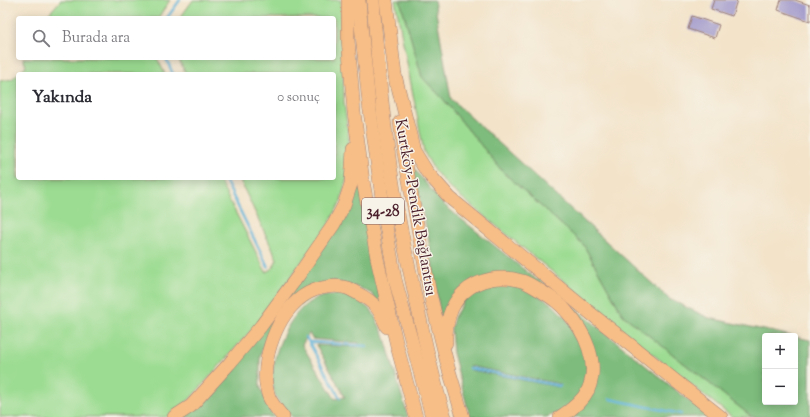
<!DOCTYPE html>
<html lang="tr">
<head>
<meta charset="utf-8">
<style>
	:root { --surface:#fff; --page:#f7f7f7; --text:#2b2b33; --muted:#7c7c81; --line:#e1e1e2 }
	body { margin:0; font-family:"Sorts Mill Goudy",serif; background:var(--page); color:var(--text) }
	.controls { position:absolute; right:12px; bottom:12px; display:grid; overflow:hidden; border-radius:4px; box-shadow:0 2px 10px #0003 }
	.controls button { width:36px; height:36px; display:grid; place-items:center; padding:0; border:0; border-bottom:1px solid var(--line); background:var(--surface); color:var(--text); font:20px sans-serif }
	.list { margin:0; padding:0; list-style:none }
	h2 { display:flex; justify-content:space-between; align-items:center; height:52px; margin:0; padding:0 16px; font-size:17px }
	h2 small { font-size:13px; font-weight:400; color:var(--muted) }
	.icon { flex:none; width:22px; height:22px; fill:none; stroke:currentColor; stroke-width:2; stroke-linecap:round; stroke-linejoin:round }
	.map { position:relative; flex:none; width:810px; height:417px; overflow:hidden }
	.search { position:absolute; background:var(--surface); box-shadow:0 2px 10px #0003; left:16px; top:16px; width:320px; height:44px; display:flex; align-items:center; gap:10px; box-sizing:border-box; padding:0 14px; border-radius:4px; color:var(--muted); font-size:15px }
	.panel { position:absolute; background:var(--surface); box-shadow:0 2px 10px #0003; left:16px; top:72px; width:320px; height:108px; border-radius:4px }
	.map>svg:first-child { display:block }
	.green { fill:#9cdc92; stroke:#737e5e }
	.forest { fill:#7dbc7c; stroke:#646e54; fill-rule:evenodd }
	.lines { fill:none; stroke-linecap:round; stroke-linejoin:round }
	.stream { stroke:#5eb4da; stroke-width:2.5 }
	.building { fill:#a69ecc }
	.highway-casing { stroke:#9e817a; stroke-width:14 }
	.highway { stroke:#f7be87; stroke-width:13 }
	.labels { text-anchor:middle; stroke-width:3; stroke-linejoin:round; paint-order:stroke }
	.shield { fill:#f7f3e8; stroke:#7e5f64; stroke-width:1 }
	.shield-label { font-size:15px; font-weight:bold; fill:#4a1f2b }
	.street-label { font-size:16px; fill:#4a1f2b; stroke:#f7f3e8 }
</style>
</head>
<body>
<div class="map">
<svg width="810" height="417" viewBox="0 0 810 417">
	<rect width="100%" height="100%" fill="#f7f3e8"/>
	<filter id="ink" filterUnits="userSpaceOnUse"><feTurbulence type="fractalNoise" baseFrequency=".025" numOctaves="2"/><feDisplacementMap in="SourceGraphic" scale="8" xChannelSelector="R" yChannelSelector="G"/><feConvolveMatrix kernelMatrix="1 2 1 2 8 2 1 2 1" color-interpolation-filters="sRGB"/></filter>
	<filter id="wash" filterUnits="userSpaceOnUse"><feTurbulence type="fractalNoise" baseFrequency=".012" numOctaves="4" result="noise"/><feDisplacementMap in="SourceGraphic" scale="16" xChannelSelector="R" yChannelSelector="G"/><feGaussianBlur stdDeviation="0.9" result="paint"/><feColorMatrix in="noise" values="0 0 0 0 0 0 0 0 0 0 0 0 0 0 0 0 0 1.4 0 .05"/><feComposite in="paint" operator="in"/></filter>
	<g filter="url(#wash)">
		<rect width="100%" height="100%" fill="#f3e3c9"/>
		<!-- green -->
		<g class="green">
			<polygon points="61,0 170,0 158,18 45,18"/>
			<polygon points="193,0 341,0 344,102 349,140 347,177 341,201 329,224 255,326 189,400 166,417 0,417 0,81 12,79 26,66 23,58 157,58 165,74 18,74 18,178 218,178 266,272 273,268 277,259 239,178 334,178 334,74 186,74 178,58 334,58 334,18 180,18"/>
			<polygon points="395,0 400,0 422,77 444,100 503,172 583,244 623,315 752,417 732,417 612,322 610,319 450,188 434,170 424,152"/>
		</g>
		<!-- forest -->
		<g class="forest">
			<polygon points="400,0 434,0 451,99 669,299 709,318 792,336 765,336 765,402 795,402 795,337 810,340 810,417 752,417 623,315 583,244 503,172 444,100 422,77"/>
			<polygon points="411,165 442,203 455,214 537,280 539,279 709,417 568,417 596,378 568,308 492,273 441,322 428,235"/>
			<polygon points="358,170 382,309 372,294 360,288 333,281 270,327 260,356 260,386 270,412 275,417 182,417 333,234"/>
			<path d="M501,283l24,5 27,16 14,14 20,35 2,22 -10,24 -19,14 -13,4h-76l-17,-64 -2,-24 3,-12 14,-22 10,-7zM469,366l91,18 -1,3 -88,-17z"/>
			<path d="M339,294l16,4 17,13 12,24 24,82h-116c-7,-7 -13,-13 -17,-22 -10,-28 11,-81 38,-95 8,-4 17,-5 26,-6zM309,333l3,6 47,4v4l-43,-2 29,52 -10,2 -33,-54z"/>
		</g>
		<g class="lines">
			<!-- stream -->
			<g class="stream">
				<polyline points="167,18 180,0"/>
				<polyline points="166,58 173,74"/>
				<polyline points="224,178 268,267"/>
				<polyline points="306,337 340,398"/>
				<polyline points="310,342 367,346"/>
				<polyline points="469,368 560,386"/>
				<polyline points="610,399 681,414"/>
			</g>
		</g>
		<g id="blocks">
			<!-- building -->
			<g class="building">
				<polygon points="714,0 737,0 732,16 711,9"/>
				<polygon points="781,0 795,0 810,5 810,21 778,10"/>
				<polygon points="692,16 719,25 715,38 688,29"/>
			</g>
		</g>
	</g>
	<g filter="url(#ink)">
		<use href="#blocks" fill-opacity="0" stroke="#9e817a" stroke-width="1"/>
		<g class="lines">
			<!-- highway casing -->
			<g class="highway-casing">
				<g id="highway">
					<polyline points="348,0 348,39 354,112 363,181 378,263 397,346 416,417"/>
					<polyline points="359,0 361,25 369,104 385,220 395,279 432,417"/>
					<path d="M373,0c5,71 12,143 25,213 6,34 14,68 21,101 8,35 15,70 26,103"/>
					<polyline points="386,0 396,83"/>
					<polyline points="395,75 414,151 427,172 450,198 589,312 721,417"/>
					<polyline points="400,122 403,148 430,294 448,367 463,417"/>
					<path d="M446,343c-1,-18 4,-38 17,-50 16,-15 38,-18 59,-12 7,2 13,7 19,10 10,6 19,12 26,21 18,20 33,51 21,78 -6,12 -17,20 -28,27"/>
					<polyline points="174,417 191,406 229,364 261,326 298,276 334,224 344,205 351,184 353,149"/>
					<path d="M283,417c-5,-6 -11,-13 -14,-20 -11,-31 6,-77 29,-97 12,-11 34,-17 49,-12 3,1 6,3 8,4 8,4 17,9 22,16 4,5 7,13 10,19"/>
				</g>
			</g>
			<!-- highway -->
			<use href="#highway" class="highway"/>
		</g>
	</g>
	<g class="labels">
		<!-- shield labels -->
		<rect class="shield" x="362" y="198" width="42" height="26" rx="3"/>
		<g class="shield-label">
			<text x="383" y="216">34-28</text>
		</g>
		<!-- street labels -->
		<g class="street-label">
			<text transform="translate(417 207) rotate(80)" y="6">Kurtköy-Pendik Bağlantısı</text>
		</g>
	</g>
</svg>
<div class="controls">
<button>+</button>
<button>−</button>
</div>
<div class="search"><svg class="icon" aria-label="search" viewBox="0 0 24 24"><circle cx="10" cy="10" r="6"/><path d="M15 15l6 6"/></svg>Burada ara</div>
<section class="panel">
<h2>Yakında<small>0 sonuç</small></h2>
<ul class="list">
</ul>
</section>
</div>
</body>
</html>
